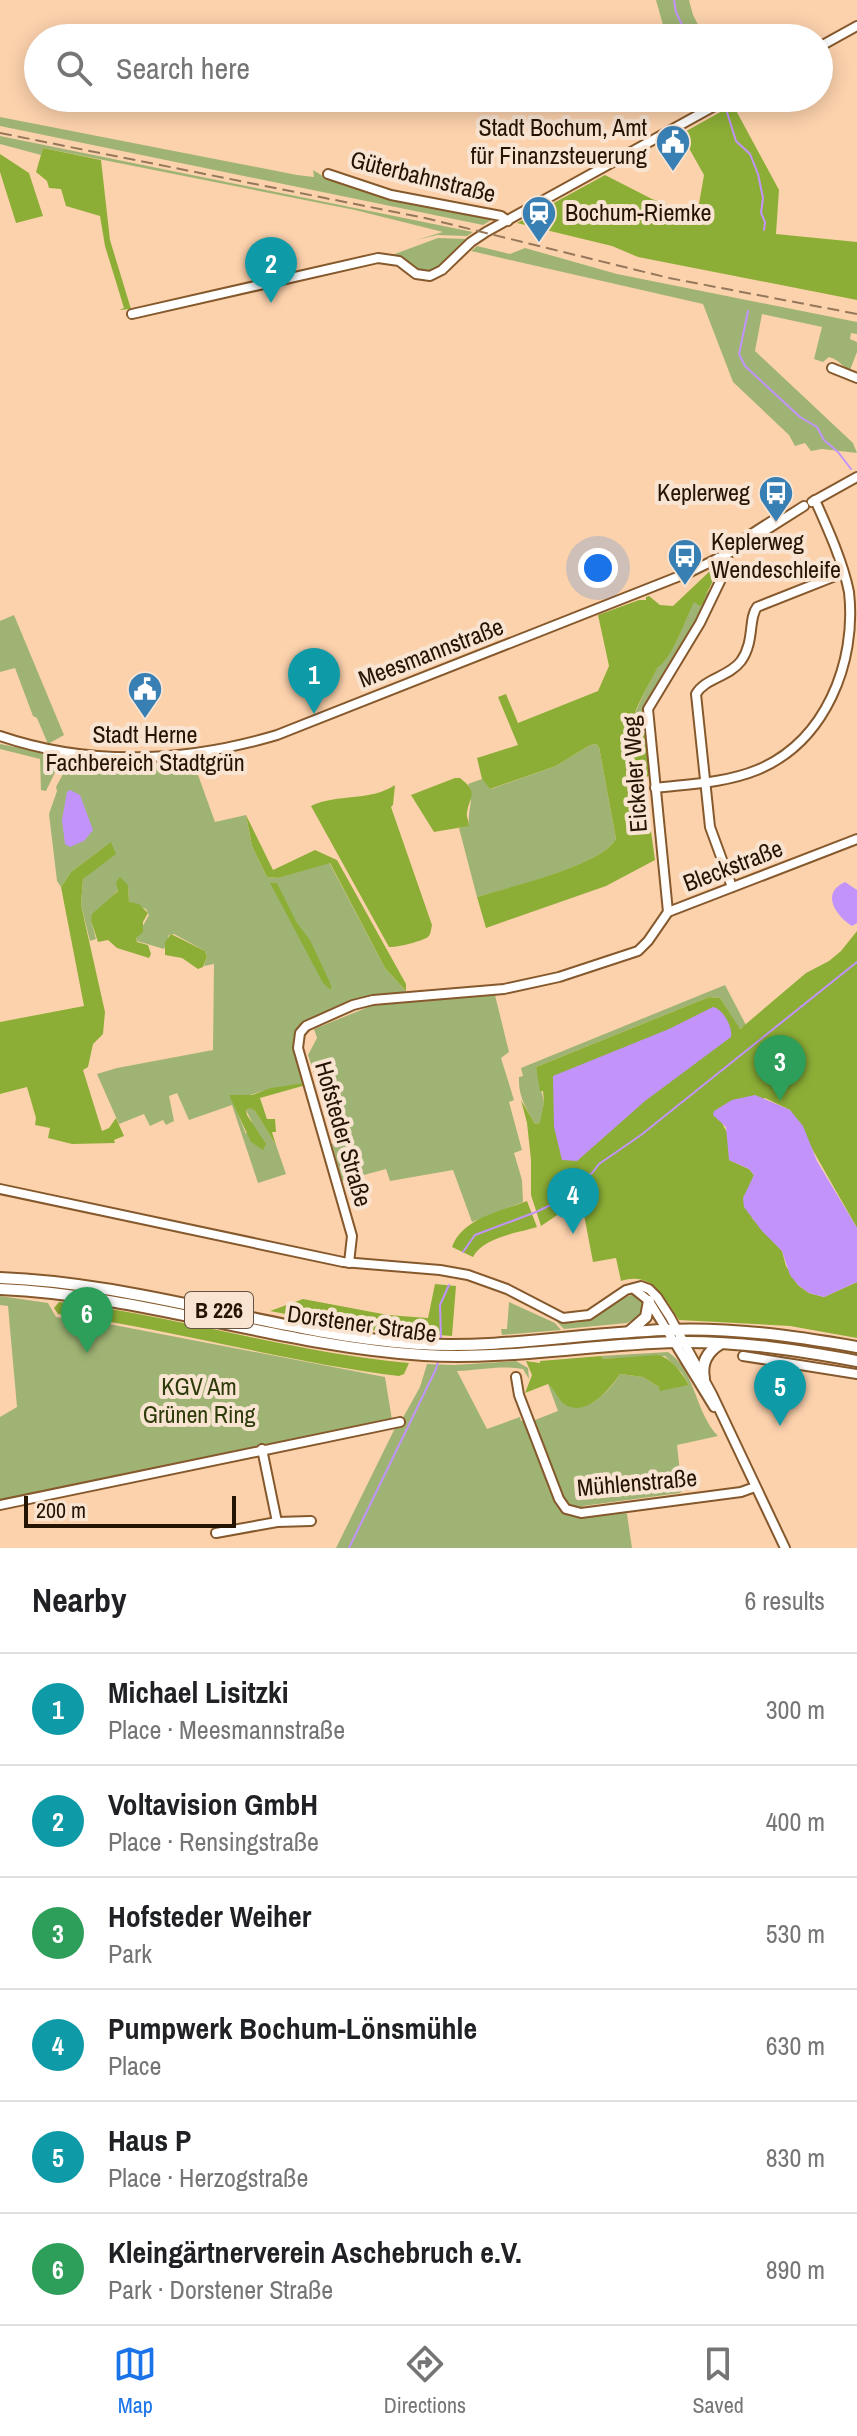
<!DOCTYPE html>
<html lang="en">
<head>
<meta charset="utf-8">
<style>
	:root { --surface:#fff; --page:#f6f6f6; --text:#202124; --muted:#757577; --line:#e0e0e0; --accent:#1a73e8 }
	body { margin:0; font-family:"Archivo Narrow",sans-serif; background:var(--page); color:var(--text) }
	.scale { position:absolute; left:24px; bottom:20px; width:212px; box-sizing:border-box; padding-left:8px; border:4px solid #261402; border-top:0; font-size:22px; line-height:28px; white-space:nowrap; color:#261402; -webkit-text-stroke:6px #f9e4d2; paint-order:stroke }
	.you { position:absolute; left:598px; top:568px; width:28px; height:28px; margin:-20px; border:6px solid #fff; border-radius:50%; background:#1a73e8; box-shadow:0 0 0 12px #1a73e833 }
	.badge { display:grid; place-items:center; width:52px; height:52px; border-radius:50%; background:var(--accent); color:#fff; font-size:26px; font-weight:700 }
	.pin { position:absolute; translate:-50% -66px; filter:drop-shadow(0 2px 4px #0008) }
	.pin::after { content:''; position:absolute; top:42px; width:28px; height:24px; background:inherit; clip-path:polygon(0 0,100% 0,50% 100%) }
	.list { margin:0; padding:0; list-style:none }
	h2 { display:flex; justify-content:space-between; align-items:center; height:104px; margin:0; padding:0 32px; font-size:34px }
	h2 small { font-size:26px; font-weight:400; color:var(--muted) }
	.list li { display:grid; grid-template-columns:52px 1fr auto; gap:24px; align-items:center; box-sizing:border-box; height:112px; padding:0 32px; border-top:2px solid var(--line) }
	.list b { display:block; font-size:30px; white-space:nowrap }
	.list p { margin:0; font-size:26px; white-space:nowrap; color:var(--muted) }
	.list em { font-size:26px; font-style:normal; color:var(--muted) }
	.icon { flex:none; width:44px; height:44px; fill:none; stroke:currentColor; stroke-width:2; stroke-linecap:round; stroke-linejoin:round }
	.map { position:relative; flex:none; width:857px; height:1548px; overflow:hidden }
	.search { position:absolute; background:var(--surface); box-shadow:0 4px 20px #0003; left:24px; right:24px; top:24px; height:88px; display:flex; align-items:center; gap:20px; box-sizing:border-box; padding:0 28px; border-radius:44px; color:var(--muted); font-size:30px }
	.sheet { height:776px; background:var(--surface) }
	nav { display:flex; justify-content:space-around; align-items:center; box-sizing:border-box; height:112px; border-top:2px solid var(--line); background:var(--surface); font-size:22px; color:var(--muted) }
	nav a { display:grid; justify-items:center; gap:4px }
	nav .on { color:var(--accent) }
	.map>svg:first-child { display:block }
	.green { fill:#9fb474 }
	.forest { fill:#8dae36 }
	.water { fill:#c294fb }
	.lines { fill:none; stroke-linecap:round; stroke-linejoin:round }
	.stream { stroke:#c294fb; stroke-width:2 }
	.minor-casing { stroke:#86592c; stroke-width:12 }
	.major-casing { stroke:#86592c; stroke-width:14 }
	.minor { stroke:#fff; stroke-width:8 }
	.major { stroke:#fff; stroke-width:10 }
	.rail { stroke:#95775b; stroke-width:2; stroke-dasharray:12 6; stroke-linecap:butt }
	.labels { text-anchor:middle; stroke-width:8; stroke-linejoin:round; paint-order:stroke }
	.shield { fill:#f9e4d2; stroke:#655240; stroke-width:2 }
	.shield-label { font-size:22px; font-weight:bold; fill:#261402 }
	.poi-label { font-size:24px; fill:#261402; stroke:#f9e4d2; text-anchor:end }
	.street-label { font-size:24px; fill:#261402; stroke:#f9e4d2 }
	.park-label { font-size:24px; fill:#2e3b0a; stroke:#f9e4d2 }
</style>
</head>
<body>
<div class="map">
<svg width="857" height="1548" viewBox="0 0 857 1548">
	<rect width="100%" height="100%" fill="#fcd2ad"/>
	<!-- green -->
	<g class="green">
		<polygon points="656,0 689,0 693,15 705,38 670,38 663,25"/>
		<polygon points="0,117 297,175 314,177 313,170 326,178 389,198 493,219 483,225 0,126"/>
		<polygon points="0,136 473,232 467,236 437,235 416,240 443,232 355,210 43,148 41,155 0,144"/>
		<path d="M438,238l30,1c-11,10 -30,38 -47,31 -11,-4 -17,-13 -29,-15z"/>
		<path d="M477,246l33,8 15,-6 92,26 240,48v12l-6,-1 -1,6 7,3v10l-7,18 7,5c-11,-4 -18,-16 -28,-18l-6,5 -9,-3 8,-32 -60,-13 -7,37 98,92 4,10 -35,-4 -11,2 -6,-8 -10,3 -6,-11 -56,-53 -30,-78 -232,-53z"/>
		<path d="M717,567l4,7 -20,43 -56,92 2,27 -15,-14c6,-19 17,-37 25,-55 15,-8 29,-50 37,-66 13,-5 24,-16 17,-31z"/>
		<polygon points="14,615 64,735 48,744 37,718 33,716 15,668 0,672 0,621"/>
		<polygon points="0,744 61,756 61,760 46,791 41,790 40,759 0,749"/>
		<path d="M596,744l3,3 17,92c-15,27 -108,49 -139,58l-18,-69 10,-3c-2,-15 6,-25 -1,-41l14,-5 9,10 65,-23 34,-21z"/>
		<path d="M71,759l77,5 45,-3 22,61 31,-7 6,31 15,31 11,1 51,-16 56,106 21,23c-10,8 -24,4 -36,8 -24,8 -51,17 -72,30l-4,14 10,40c-24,7 -50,5 -70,21l12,30 6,-12 -6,-12 3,-3 6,4 21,34 10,29 -28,9 -26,-78 -43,15 -12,-27 -8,3 5,25 -8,4 -3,-5 -13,6 -6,-12 -25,10 -22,-50 20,-6 96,-18 1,-86 -10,2 3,-9 -2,-6 -31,-17 -5,1 -5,14 -27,-8 -1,-3 13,-23 -3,-6 -17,-7 -1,-17 -10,5 -27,31 5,18 -6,2 -9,-36 2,-26 27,-36 -39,29 -10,15 -4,-6 -8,-67 8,-23 -1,-4z"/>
		<path d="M725,985l21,40 -7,4 -19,-31 -11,-1 -173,70 8,35 -3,21 -6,1c-9,-16 -17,-28 -16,-47l4,-1 -2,-8z"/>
		<polygon points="495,995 509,1052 501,1058 514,1100 509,1102 522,1150 514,1153 522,1180 523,1202 472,1222 453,1170 390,1181 386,1169 342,1181 332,1144 347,1139 334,1094 322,1097 308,1055 317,1038 314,1029 371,1006"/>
		<path d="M631,1295h6l7,7 -3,13 -14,8 -63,6 -8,-8c38,9 45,-16 75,-26z"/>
		<polygon points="0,1296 48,1303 56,1317 114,1325 385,1377 392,1420 0,1502 0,1417 17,1407 8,1306 0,1305"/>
		<polygon points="509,1302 555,1323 561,1330 502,1335 501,1329 507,1329"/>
		<path d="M668,1352c28,19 27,61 50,84l-41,9 5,46 -2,2 -97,13v4l-13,-3 -8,-8 -28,-74 1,-5 23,-9 -10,-27c6,5 12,17 18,20 20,13 45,-15 54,-30l23,3 16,10 30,-2 -7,-12 -17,-17 -62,3 -2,-3z"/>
		<path d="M516,1361l12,7 1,11 -6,-10c-22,-4 -42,1 -66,2l30,58 33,-12 1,4 4,-1 41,92 12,5 46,-6 3,3 5,34h-296l61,-124 3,-1 20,-36 7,-23 27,1z"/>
	</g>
	<!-- forest -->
	<g class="forest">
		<polygon points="733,105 779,190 776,234 857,242 857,300 638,257 612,246 517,223 605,175 652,199 697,215 704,175 681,134"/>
		<polygon points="43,148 101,160 110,240 131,309 119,310 124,308 105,246 100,216 66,206 61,189 49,188 47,181 36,172"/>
		<polygon points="0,154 29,173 43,216 16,223 0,172"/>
		<path d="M711,570c7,14 -7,20 -7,33l-4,3 -6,-4c-8,16 -22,57 -37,66 -8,17 -19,34 -25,53l15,15 4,39 -9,4 5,32 -5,7 4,12 5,1 4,29 -49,26 -120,42 -9,-31c31,-10 124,-31 139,-58l-17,-92 -3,-3 -6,1 -34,21 -66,23 -8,-10 -5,-21 41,-13 -20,-48 8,-3 12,29 80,-32 11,-25 -11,-51 41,-15h7v-3l3,-1 11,9 13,1z"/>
		<path d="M455,778h5c19,15 10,18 7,34 -1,5 2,9 2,14l-35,6 -23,-37z"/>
		<path d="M395,785l-2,20 -2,2 41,118c-1,4 -1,9 -4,12 -5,4 -33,11 -39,10l-78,-141c27,-13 58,-4 84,-21z"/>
		<polygon points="246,815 273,870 315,850 337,860 406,984 406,991 385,968 330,863 278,878 267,877 252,846"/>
		<polygon points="111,842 116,854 83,879 81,905 105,1012 103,1034 93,1044 88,1067 83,1070 102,1131 109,1128 116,1118 124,1136 114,1140 115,1143 72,1144 48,1138 50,1128 35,1125 36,1118 27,1087 0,1094 0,1022 84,1006 61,887 71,872"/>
		<polygon points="120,877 128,885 129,902 139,904 148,913 143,922 143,932 136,938 137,942 148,945 151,954 149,958 117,948 108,940 98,942 91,921 92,914 118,891 116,882"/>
		<polygon points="270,883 277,883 297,923 310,940 331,985 331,990 323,983"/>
		<path d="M857,931v297l-67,-118 -25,-12 -44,23 8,15v24l20,9 5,6 -4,11 2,32 30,33 4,15 12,19 11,8 15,4 33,-15v56l-67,-12 -111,-6c-15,-22 -26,-49 -58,-39l-5,-23 -23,4 -12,-63 -40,27 -10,-31v-35l-4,-37 -6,-23 14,24 5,-1 4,-21 -1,-11h-3l-4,-24 173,-70 11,1 20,31 66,-56 23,-12 12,-10z"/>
		<polygon points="171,934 205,951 207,957 203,967 198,969 182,958 165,955 165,942"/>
		<polygon points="305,1083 306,1085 260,1098 267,1119 275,1119 276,1132 272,1132 276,1145 255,1111 250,1108 246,1110 247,1115 266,1144 263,1150 251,1142 229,1095 252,1095 271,1088"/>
		<path d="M527,1201l10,26c-19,6 -54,10 -64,30l-21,-10c11,-29 47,-35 75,-46z"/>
		<polygon points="435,1284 456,1286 452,1336 368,1330 270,1311 303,1299 388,1315 428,1318"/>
		<path d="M59,1302c118,13 232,51 350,61l-5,11 -5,2c-115,-14 -226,-47 -341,-62l-4,-6z"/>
		<path d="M657,1355c14,2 25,18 32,30l-29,6 -1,-4 -16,-10 -23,-3c-10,15 -35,45 -56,30 -5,-4 -10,-15 -16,-20l-23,9 7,-18 -6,-14 14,2v-2l61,-5 2,3z"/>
	</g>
	<!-- water -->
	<g class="water">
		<polygon points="70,790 80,795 93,830 84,841 70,847 65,844 62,820 67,792"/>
		<path d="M845,882l12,8v33l-5,3c-16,-10 -32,-33 -7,-44z"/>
		<path d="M713,1007c10,2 20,20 18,30l-86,64 -68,60 -15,-1 -8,-33 -1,-51 116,-47z"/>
		<polygon points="755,1095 790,1110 803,1126 817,1161 857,1228 857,1282 824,1297 809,1293 798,1285 790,1275 782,1251 762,1231 744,1207 743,1198 754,1175 749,1169 729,1160 726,1127 713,1115 714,1111 732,1100"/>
	</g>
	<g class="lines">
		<!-- stream -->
		<g class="stream">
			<polyline points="674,0 676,12 688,38"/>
			<polyline points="726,109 736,141 750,154 758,174 763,198 761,213 765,222 764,230"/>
			<polyline points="748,311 739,354 745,366 800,417 817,427 824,440 838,452 851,469"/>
			<polyline points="463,1252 475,1235 536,1212 555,1203 593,1172 599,1164 641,1135 857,962"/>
			<polyline points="441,1340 440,1305 449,1285"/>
			<polyline points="349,1548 436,1369 439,1358"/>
		</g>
		<!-- minor casing -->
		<g class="minor-casing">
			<g id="minor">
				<polyline points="819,47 857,26"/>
				<polyline points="328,174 391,195 501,216 508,221"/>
				<polyline points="132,314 378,258 399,261 416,274 430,276 442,270 471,242 486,232 729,98"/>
				<polyline points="832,368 857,378"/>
				<polyline points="812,502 857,477"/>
				<polyline points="736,544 778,517"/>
				<path d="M0,736c91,31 187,26 277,-1l413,-163 43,-21 71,-45"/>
				<path d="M655,788c34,-4 70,-5 102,-18 68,-28 100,-107 92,-178 -6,-30 -21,-63 -34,-92"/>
				<path d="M732,887l-22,-60 -14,-133c9,-16 33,-17 45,-33 14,-20 7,-42 16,-54l86,-34"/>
				<polyline points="668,912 648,709 700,623 725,571 718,558"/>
				<polyline points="0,1189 343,1262 440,1270 468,1275 507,1289 563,1318 589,1315 626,1290 641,1286 649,1289 657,1297 670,1317 712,1394 785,1548"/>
				<polyline points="349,1263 352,1236 298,1048 300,1033 306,1026 353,1005 373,1000 504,989 559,977 638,951 648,941 668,912 857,839"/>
				<polyline points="634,1289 649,1301 714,1407"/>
				<polyline points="743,1356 857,1374"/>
				<polyline points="516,1377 519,1395 559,1499 566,1509 581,1513 741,1492 755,1487"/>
				<polyline points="0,1505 400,1422"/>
				<polyline points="277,1522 311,1521"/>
				<polyline points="216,1533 277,1522 262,1449"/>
			</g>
		</g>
		<!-- major casing -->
		<g class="major-casing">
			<g id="major">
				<path d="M0,1278c142,5 277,56 418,66 83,5 164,-11 247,-14 65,-3 128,6 192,17"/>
				<path d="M0,1289c144,6 280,57 424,66 84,5 168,-11 253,-13 61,-1 121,8 180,19"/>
				<polyline points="630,1331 646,1317 649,1301"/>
				<path d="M704,1378c-3,-15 3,-26 16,-34"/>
			</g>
		</g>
		<!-- minor -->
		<use href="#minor" class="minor"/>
		<!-- major -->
		<use href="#major" class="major"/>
		<!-- rail -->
		<polyline class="rail" points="0,133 425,218 669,278 857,314"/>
	</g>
	<!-- icons -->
	<defs>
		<g id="civic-pin" transform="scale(1.8)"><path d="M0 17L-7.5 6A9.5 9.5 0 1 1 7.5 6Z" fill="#387fb4" stroke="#f9e4d2"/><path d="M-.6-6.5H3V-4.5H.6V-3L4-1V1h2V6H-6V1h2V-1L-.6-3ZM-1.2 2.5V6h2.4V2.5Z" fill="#fff"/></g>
		<g id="station-pin" transform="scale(1.8)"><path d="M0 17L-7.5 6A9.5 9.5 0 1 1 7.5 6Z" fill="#387fb4" stroke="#f9e4d2"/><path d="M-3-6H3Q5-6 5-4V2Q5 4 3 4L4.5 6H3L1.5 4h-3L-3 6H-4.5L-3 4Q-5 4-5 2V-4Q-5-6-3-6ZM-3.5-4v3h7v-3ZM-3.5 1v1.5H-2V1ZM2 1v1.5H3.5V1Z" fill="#fff"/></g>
		<g id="bus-pin" transform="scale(1.8)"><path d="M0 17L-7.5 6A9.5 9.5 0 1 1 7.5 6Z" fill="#387fb4" stroke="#f9e4d2"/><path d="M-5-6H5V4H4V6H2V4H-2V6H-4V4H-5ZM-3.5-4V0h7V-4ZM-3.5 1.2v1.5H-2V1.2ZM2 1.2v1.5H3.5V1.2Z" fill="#fff"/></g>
	</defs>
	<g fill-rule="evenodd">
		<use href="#civic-pin" x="673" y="142"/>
		<use href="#station-pin" x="539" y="213"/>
		<use href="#bus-pin" x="776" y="493"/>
		<use href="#bus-pin" x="685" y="556"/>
		<use href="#civic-pin" x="145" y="689"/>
	</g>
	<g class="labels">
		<!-- shield labels -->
		<rect class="shield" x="185" y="1292" width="68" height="36" rx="6"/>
		<g class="shield-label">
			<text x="219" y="1318">B 226</text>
		</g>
		<!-- poi labels -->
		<g class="poi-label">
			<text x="647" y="136">Stadt Bochum, Amt<tspan x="647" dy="28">für Finanzsteuerung</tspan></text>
			<text x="565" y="221" text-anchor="start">Bochum-Riemke</text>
			<text x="750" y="501">Keplerweg</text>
			<text x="711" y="550" text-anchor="start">Keplerweg<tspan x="711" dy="28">Wendeschleife</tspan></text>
			<text x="145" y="743" text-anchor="middle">Stadt Herne<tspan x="145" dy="28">Fachbereich Stadtgrün</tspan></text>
		</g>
		<!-- street labels -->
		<g class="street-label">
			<text transform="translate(423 177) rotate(14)" y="8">Güterbahnstraße</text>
			<text transform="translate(431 653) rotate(-21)" y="8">Meesmannstraße</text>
			<text transform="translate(635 774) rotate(-94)" y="8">Eickeler Weg</text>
			<text transform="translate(733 866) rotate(-21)" y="8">Bleckstraße</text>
			<text transform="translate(343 1134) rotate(74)" y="8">Hofsteder Straße</text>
			<text transform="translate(362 1324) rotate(8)" y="8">Dorstener Straße</text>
			<text transform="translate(637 1483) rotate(-5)" y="8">Mühlenstraße</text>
		</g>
		<!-- park labels -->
		<g class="park-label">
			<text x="199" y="1395">KGV Am<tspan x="199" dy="28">Grünen Ring</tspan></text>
		</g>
	</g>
</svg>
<div class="scale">200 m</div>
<div class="you"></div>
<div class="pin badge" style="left:314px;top:714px;background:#0f9aa8">1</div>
<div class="pin badge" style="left:271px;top:303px;background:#0f9aa8">2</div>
<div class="pin badge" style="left:780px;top:1101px;background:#2e9e5b">3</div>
<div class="pin badge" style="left:573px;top:1234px;background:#0f9aa8">4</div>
<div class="pin badge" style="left:780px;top:1426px;background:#0f9aa8">5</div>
<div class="pin badge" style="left:87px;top:1353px;background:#2e9e5b">6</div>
<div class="search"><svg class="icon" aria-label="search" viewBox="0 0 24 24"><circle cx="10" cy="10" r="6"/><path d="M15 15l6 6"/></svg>Search here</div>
</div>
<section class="sheet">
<h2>Nearby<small>6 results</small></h2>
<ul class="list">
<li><span class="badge" style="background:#0f9aa8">1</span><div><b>Michael Lisitzki</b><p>Place · Meesmannstraße</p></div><em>300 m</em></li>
<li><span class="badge" style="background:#0f9aa8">2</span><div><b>Voltavision GmbH</b><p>Place · Rensingstraße</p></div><em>400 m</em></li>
<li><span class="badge" style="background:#2e9e5b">3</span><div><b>Hofsteder Weiher</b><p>Park</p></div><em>530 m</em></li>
<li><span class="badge" style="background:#0f9aa8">4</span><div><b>Pumpwerk Bochum-Lönsmühle</b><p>Place</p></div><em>630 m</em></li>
<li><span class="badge" style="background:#0f9aa8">5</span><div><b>Haus P</b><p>Place · Herzogstraße</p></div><em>830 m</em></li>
<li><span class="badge" style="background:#2e9e5b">6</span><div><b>Kleingärtnerverein Aschebruch e.V.</b><p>Park · Dorstener Straße</p></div><em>890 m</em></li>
</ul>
</section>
<nav>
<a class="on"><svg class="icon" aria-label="map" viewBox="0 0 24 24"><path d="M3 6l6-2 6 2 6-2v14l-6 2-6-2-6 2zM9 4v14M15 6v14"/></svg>Map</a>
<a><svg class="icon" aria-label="directions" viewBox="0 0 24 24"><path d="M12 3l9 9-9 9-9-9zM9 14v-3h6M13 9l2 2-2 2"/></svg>Directions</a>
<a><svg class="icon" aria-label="saved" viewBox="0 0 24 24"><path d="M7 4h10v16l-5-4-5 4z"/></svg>Saved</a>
</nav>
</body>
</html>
